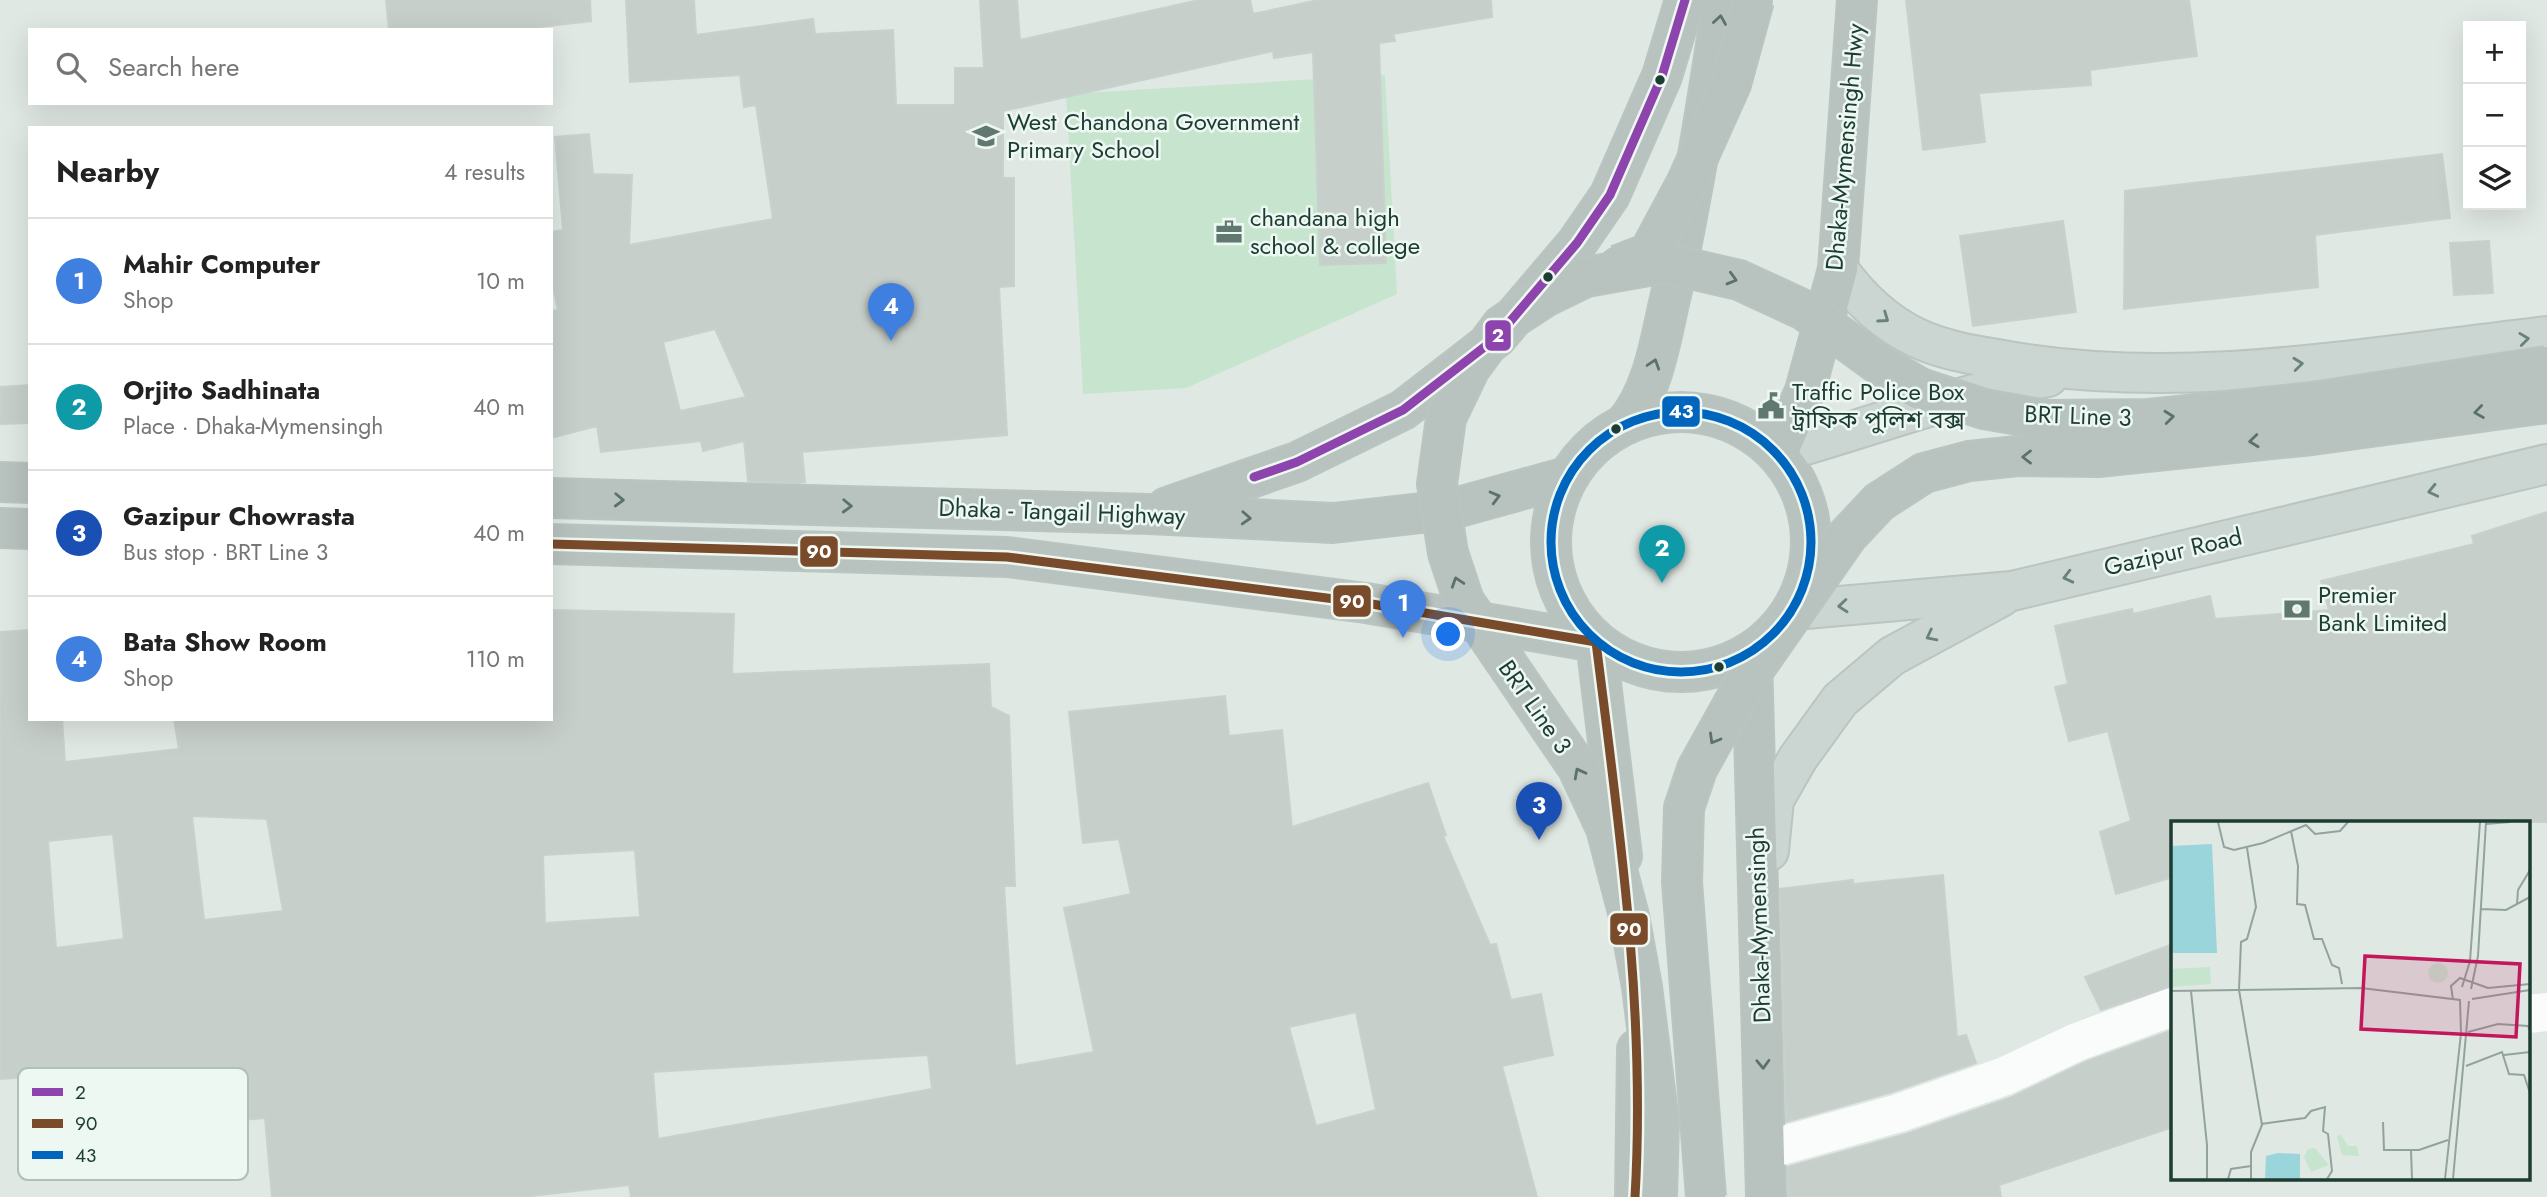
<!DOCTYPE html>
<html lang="en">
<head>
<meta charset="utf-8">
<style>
	:root { --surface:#fff; --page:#f6f6f6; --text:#222; --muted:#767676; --line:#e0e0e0; --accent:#ea580c }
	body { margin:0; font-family:Jost,"Noto Sans Bengali",sans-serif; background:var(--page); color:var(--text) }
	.controls { position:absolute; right:21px; top:21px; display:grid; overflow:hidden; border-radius:0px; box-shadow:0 7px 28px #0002 }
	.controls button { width:63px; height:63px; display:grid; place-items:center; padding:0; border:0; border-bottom:2px solid var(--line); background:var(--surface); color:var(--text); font:35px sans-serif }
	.you { position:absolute; left:1449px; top:635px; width:24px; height:24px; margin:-18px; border:5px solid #fff; border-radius:50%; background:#1a73e8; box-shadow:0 0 0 10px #1a73e833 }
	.badge { display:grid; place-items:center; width:46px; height:46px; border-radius:50%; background:var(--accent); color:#fff; font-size:23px; font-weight:700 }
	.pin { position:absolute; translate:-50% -58px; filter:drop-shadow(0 2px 4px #0008) }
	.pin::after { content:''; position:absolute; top:37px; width:24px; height:21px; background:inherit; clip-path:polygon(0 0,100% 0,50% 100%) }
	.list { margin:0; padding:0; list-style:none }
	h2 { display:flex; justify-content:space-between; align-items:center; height:91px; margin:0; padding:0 28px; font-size:30px }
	h2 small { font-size:23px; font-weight:400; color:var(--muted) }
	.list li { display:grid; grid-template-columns:46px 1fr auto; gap:21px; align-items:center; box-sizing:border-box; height:126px; padding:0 28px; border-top:2px solid var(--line) }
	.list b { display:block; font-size:26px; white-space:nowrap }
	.list p { margin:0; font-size:23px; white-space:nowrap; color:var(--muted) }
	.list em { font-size:23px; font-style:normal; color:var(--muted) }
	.icon { flex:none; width:38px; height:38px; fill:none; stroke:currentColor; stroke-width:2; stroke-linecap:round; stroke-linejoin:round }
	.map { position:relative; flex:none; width:2547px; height:1197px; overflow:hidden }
	.search { position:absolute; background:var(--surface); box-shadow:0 7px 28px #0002; left:28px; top:28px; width:525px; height:77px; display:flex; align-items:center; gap:18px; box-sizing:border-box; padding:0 24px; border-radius:0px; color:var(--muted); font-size:26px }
	.panel { position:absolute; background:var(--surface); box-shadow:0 7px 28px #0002; left:28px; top:126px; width:525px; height:595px; border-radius:0px }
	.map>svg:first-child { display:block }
	.green { fill:#c7e4cf }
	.building { fill:#c7cfcb; stroke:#c9d1cd; stroke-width:2; fill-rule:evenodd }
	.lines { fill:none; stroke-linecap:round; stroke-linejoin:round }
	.primary-casing { stroke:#bac5c1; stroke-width:42 }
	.highway-casing { stroke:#bac5c1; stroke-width:42 }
	.street { stroke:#fafcfb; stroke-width:38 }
	.primary { stroke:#cbd5d2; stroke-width:38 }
	.highway { stroke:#b8c2bf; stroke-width:38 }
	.highway-bridge-casing { stroke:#bac5c1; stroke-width:42; stroke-linecap:butt }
	.highway-bridge { stroke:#b8c2bf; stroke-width:38 }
	.bus-1-casing { stroke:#eef8f2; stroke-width:14 }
	.bus-2-casing { stroke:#eef8f2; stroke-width:14 }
	.bus-3-casing { stroke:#eef8f2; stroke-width:14 }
	.bus-1 { stroke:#8e44ad; stroke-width:9 }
	.bus-2 { stroke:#7a4b2a; stroke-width:9 }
	.bus-3 { stroke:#0065bd; stroke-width:9 }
	.oneway { stroke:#5b726b }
	.oneway2 { stroke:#6b817b }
	.bus-dot { fill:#1d3c33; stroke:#eef8f2; stroke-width:2.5 }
	.labels { text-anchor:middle; stroke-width:5; stroke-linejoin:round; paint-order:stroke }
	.poi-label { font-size:24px; fill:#1d3c33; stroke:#eef8f2; text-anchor:start }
	.street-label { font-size:24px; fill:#1d3c33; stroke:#eef8f2 }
	.inset-road { fill:none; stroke:#92a39d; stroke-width:2 }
	.view { fill:#c2185b; fill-opacity:0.15; stroke:#c2185b; stroke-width:3.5 }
	.inset-edge { fill:none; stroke:#1d3c33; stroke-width:3.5 }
	.key { fill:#eef8f2; stroke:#afc0b9; stroke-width:2 }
	.key-label { font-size:19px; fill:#1d3c33 }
	.line-badge { stroke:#eef8f2; stroke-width:2.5 }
	.badge-label { font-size:19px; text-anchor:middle; font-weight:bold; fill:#fff }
</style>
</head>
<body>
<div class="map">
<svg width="2547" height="1197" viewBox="0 0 2547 1197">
	<rect width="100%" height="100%" fill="#e0e8e4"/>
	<!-- green -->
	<polygon class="green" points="1385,75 1397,294 1186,388 1083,394 1066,94"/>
	<!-- building -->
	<g class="building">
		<polygon points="386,0 590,0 591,21 514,30 389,30"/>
		<path d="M626,0h68l2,35 117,-16 2,15 78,-4 3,75h59v-37h29l-4,-68h37l3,40 179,-40h51l3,14 65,-14h173l1,17 -99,17 2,7 -16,2 7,220 -66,2 -7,-213 -39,6 -1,-7 -270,60v67h11v108l-15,1 8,148 -205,17 3,30 -7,1 -50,-2 -4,-40 -41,10 -2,-10 -100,11 -4,-26 -46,12v-127l7,-1 -7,-33v-45l12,-2 -8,-93 34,-3 4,40 39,1 -3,70 144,-26 -17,-114 -12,2 -4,-32 -110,7zM715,329l31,68 -66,14 -17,-69z"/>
		<polygon points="1906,0 2189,0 2197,56 2090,70 2091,85 1979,93 1985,142 1923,150"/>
		<polygon points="2442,154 2450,218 2315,235 2318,287 2124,309 2125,191"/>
		<polygon points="2063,221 2076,312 1973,326 1960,236"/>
		<polygon points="2489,241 2493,293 2454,295 2450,243"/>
		<polygon points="30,385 30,423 0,424 0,387"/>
		<polygon points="2547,512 2547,822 2173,822 2173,877 2116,894 2100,832 2131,821 2108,731 2069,741 2055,687 2068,684 2055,626 2132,609 2133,614 2210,596 2215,619 2329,610 2321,581 2474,544 2472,536"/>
		<path d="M551,610l183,4 -2,60 257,-10 2,43 18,9 6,170h-11l11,180 79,-14 -30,-144 67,-14 -12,-55 -36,4 -14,-131 156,-16 4,40 53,-6 10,97 136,-44 18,52 -3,1 47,109 6,-1 15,56 30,-6 12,61 -51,11 35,131h-906l-2,-12 -107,12h-250l-7,-79 -21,2 -2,-25 -124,21 -7,-44 -111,7v-447l30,-2v89h32l3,43 114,-13 -5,-30h377zM192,816l75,3 16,92 -79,9zM113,834l11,105 -68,9 -8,-107zM635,850l5,67 -95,6 -2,-68zM1356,1012l20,98 -60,16 -27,-99zM928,1055l4,34 -274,50 -5,-67z"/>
		<polygon points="1943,875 1957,1037 1966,1035 1976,1063 1892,1092 1786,1122 1780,889 1853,880 1853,884"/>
		<polygon points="2173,944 2173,986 2101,1010 2085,977"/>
		<polygon points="2173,1030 2173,1127 1999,1185 2001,1197 1788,1197 1787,1167 1906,1134 2012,1097 2085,1062"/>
	</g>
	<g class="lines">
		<!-- primary casing -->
		<g class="primary-casing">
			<g id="primary">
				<path d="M1838,269c21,29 45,53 79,69 30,14 64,18 97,24 176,29 357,-6 533,-26"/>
				<path d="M1778,453c90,-25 178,-59 270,-76"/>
				<polyline points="1794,610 2012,591 2547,464"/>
				<polyline points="1769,851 1774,800 1798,758 1840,700 1892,656 2001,597"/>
			</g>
		</g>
		<!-- highway casing -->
		<g class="highway-casing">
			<g id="highway">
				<circle cx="1681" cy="542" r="130"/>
				<path d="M1625,424c30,-35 36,-89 47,-134 21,-96 36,-193 51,-290"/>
				<polyline points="1778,453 1805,391 1838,269 1857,0"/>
				<polyline points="0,482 30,483"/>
				<polyline points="551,498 1149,514 1333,523 1448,510 1567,477"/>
				<polyline points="1167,507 1297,462 1403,410 1496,338 1577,243 1610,195 1662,76 1685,0"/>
				<polyline points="0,528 30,529"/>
				<polyline points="551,544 1007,557 1366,603 1596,642 1622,856"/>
				<polyline points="1752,655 1766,1197"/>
				<polyline points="1635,1197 1637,1049"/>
			</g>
		</g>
		<!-- street -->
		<g class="street">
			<polyline points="2528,1014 2547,1012"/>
			<polyline points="1766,1150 1899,1113 2005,1076 2077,1042 2172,1007"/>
		</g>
		<!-- primary -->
		<use href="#primary" class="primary"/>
		<!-- highway -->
		<use href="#highway" class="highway"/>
		<!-- highway-bridge casing -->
		<g class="highway-bridge-casing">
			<g id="highway-bridge">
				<polyline points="1618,265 1649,253 1686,184 1731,84 1754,0"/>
				<polyline points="1657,1197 1659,1122 1642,987 1629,916 1606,828 1578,768 1464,601 1448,553 1437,484 1446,418 1470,368 1502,325 1545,297 1586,277 1665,263 1739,280 1804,310 1877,363 1920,388 1984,409 2047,420 2149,419 2313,402 2547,366"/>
				<polyline points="1706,1197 1682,882 1684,808 1697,769 1746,681 1848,535 1879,502 1924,473 1969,461 2018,456 2098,457 2312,435 2547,403"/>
			</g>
		</g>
		<!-- highway-bridge -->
		<use href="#highway-bridge" class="highway-bridge"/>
		<!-- bus-1 casing -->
		<g class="bus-1-casing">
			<polyline id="bus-1" points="1254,477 1297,462 1403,410 1496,338 1577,243 1610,195 1662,76 1685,0"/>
		</g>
		<!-- bus-2 casing -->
		<g class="bus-2-casing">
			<path id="bus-2" d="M551,544l456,13 359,46 230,39c23,185 50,368 39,555"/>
		</g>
		<!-- bus-3 casing -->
		<g class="bus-3-casing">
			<circle id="bus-3" cx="1681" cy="542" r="130"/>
		</g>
		<!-- bus-1 -->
		<use href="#bus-1" class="bus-1"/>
		<!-- bus-2 -->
		<use href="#bus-2" class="bus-2"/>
		<!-- bus-3 -->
		<use href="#bus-3" class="bus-3"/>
	</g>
	<!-- one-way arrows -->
	<defs><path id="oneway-chevron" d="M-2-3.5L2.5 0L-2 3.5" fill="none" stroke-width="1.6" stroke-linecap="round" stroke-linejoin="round" transform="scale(1.75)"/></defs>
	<g class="oneway">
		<use href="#oneway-chevron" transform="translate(1720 20) rotate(-81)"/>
		<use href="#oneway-chevron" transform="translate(1732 279) rotate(16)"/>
		<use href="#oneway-chevron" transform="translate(1654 364) rotate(-72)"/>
		<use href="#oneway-chevron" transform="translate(2479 412) rotate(172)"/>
		<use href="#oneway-chevron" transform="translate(2169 417) rotate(-6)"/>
		<use href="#oneway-chevron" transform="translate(2254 441) rotate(174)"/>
		<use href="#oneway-chevron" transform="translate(2027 457) rotate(180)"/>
		<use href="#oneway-chevron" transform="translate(1495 497) rotate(-15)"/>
		<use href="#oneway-chevron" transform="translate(619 500) rotate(2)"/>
		<use href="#oneway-chevron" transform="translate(847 506) rotate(2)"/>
		<use href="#oneway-chevron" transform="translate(1246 518) rotate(3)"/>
		<use href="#oneway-chevron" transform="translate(1457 582) rotate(-108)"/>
		<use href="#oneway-chevron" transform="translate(1714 739) rotate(120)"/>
		<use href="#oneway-chevron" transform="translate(1579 773) rotate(-118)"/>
		<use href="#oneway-chevron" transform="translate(1763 1064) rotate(88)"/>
	</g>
	<g class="oneway2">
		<use href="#oneway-chevron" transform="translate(1884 318) rotate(35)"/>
		<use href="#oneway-chevron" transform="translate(2524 339) rotate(-7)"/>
		<use href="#oneway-chevron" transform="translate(2298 364) rotate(-6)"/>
		<use href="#oneway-chevron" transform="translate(2433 491) rotate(167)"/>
		<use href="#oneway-chevron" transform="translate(2068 577) rotate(166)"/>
		<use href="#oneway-chevron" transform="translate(1843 606) rotate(175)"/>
		<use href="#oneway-chevron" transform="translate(1931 636) rotate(153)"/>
	</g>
	<!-- icons -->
	<defs>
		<g id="school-bare" transform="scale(2.1)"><path d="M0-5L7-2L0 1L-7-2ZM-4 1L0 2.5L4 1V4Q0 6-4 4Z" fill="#617871" stroke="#eef8f2" stroke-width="2.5" paint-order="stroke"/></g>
		<g id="office-bare" transform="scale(2.1)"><path d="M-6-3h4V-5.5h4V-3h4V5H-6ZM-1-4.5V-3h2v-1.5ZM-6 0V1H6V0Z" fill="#617871" stroke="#eef8f2" stroke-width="2.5" paint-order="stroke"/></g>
		<g id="civic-bare" transform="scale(2.1)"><path d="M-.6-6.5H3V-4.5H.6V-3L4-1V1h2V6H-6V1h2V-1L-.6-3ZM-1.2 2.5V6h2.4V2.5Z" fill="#617871" stroke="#eef8f2" stroke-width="2.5" paint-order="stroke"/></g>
		<g id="bank-bare" transform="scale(2.1)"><path d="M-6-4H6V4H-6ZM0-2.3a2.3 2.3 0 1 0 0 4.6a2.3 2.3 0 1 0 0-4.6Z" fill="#617871" stroke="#eef8f2" stroke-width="2.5" paint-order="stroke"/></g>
	</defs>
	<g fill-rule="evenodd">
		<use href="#school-bare" x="986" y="136"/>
		<use href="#office-bare" x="1229" y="232"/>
		<use href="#civic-bare" x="1771" y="406"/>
		<use href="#bank-bare" x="2297" y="609"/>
	</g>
	<!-- markers -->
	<g class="bus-dot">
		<circle cx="1660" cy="80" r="6"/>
		<circle cx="1548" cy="277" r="6"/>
		<circle cx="1616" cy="429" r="6"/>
		<circle cx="1719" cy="667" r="6"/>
	</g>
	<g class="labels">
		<!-- poi labels -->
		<g class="poi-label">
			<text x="1007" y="130">West Chandona Government<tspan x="1007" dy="28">Primary School</tspan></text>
			<text x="1250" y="226">chandana high<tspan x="1250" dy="28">school &amp; college</tspan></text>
			<text x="1792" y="400">Traffic Police Box<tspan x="1792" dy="28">ট্রাফিক পুলিশ বক্স</tspan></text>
			<text x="2318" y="603">Premier<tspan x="2318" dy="28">Bank Limited</tspan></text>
		</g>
		<!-- street labels -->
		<g class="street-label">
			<text transform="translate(1845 147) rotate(-85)" y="8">Dhaka-Mymensingh Hwy</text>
			<text transform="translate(2078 416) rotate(2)" y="8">BRT Line 3</text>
			<text transform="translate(1062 512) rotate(2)" y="8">Dhaka - Tangail Highway</text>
			<text transform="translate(2173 552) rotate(-13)" y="8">Gazipur Road</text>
			<text transform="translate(1535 707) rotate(55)" y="8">BRT Line 3</text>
			<text transform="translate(1759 925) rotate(-92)" y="8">Dhaka-Mymensingh</text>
		</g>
	</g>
	<!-- overview -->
	<g transform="translate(2171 821)">
		<rect width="359" height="359" fill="#e0e8e4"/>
		<path d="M257 152a10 10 0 1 1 20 0a10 10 0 1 1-20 0ZM39,146l1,17 -40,3v-18zM169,313l8,12h9l2,10 -17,-1 -5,-18zM144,327l14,17 -18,7 -7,-15 4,-8z" fill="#c7e4cf"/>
		<path d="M41,23l5,109h-46v-107zM107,332l22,1v25h-35l1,-23z" fill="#9bd5dc"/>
		<path class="inset-road" d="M47,1l6,25 10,3 29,-7 43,-18 9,9 25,-3 8,-9M315,3l24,-2M120,10l7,35 -1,38 8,1 9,34h8l10,26 7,3 3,16M76,27l9,59 -9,32 -6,3 -2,48 23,135 -11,27v27M346,83l1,-14 12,-20M310,88l25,1 24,-13M291,166l8,-26 10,-139M300,168l7,-33 8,-134M0,170l190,-3 99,12 1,33 -16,146M20,170l16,154v34M301,178l58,-9M282,179l-2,-14 9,-8 28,10 42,-4M297,211l30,-8 30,2 2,4M333,234l26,-3M295,245l36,-14 7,22 15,1 6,18M212,301l1,28h35l29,-10M90,303l44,-6 6,-7 14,-4 -2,24 5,3 4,37 -5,8M240,329l1,29M57,358l3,-10 20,-3M282,358l16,-178"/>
		<path class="view" d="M194,135l155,8 -4,73 -155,-8z"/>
		<rect width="359" height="359" class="inset-edge"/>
	</g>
	<!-- legend -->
	<rect x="18" y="1068" width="230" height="112" rx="10" class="key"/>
	<rect x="32" y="1088" width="31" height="8" fill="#8e44ad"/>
	<rect x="32" y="1119" width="31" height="9" fill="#7a4b2a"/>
	<rect x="32" y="1151" width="31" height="8" fill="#0065bd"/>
	<g class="key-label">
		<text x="75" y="1099">2</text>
		<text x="75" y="1130">90</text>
		<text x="75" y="1162">43</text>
	</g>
	<g class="line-badge">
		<rect x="1484" y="319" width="28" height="33" rx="7" fill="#8e44ad"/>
		<rect x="1661" y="395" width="40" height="33" rx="7" fill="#0065bd"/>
		<rect x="799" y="535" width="40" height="33" rx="7" fill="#7a4b2a"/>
		<rect x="1332" y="584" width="40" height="34" rx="7" fill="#7a4b2a"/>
		<rect x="1609" y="912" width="40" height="34" rx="7" fill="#7a4b2a"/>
	</g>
	<g class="badge-label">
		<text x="1498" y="342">2</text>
		<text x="1681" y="418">43</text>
		<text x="819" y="558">90</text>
		<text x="1352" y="608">90</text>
		<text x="1629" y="936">90</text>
	</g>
</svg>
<div class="controls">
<button>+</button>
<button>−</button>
<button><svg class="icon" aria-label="layers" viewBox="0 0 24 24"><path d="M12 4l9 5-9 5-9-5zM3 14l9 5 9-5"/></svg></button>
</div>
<div class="you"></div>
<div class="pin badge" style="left:1403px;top:638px;background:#3f7fe0">1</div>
<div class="pin badge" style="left:1662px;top:583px;background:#0f9aa8">2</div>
<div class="pin badge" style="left:1539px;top:840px;background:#1a4fb4">3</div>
<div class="pin badge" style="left:891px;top:341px;background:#3f7fe0">4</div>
<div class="search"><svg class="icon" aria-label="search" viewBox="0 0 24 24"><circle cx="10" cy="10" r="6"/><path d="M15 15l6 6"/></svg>Search here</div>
<section class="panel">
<h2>Nearby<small>4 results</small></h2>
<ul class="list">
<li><span class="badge" style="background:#3f7fe0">1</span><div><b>Mahir Computer</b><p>Shop</p></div><em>10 m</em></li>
<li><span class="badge" style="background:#0f9aa8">2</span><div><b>Orjito Sadhinata</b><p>Place · Dhaka-Mymensingh</p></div><em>40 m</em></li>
<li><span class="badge" style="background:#1a4fb4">3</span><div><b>Gazipur Chowrasta</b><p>Bus stop · BRT Line 3</p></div><em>40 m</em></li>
<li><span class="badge" style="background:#3f7fe0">4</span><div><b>Bata Show Room</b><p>Shop</p></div><em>110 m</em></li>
</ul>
</section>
</div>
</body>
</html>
